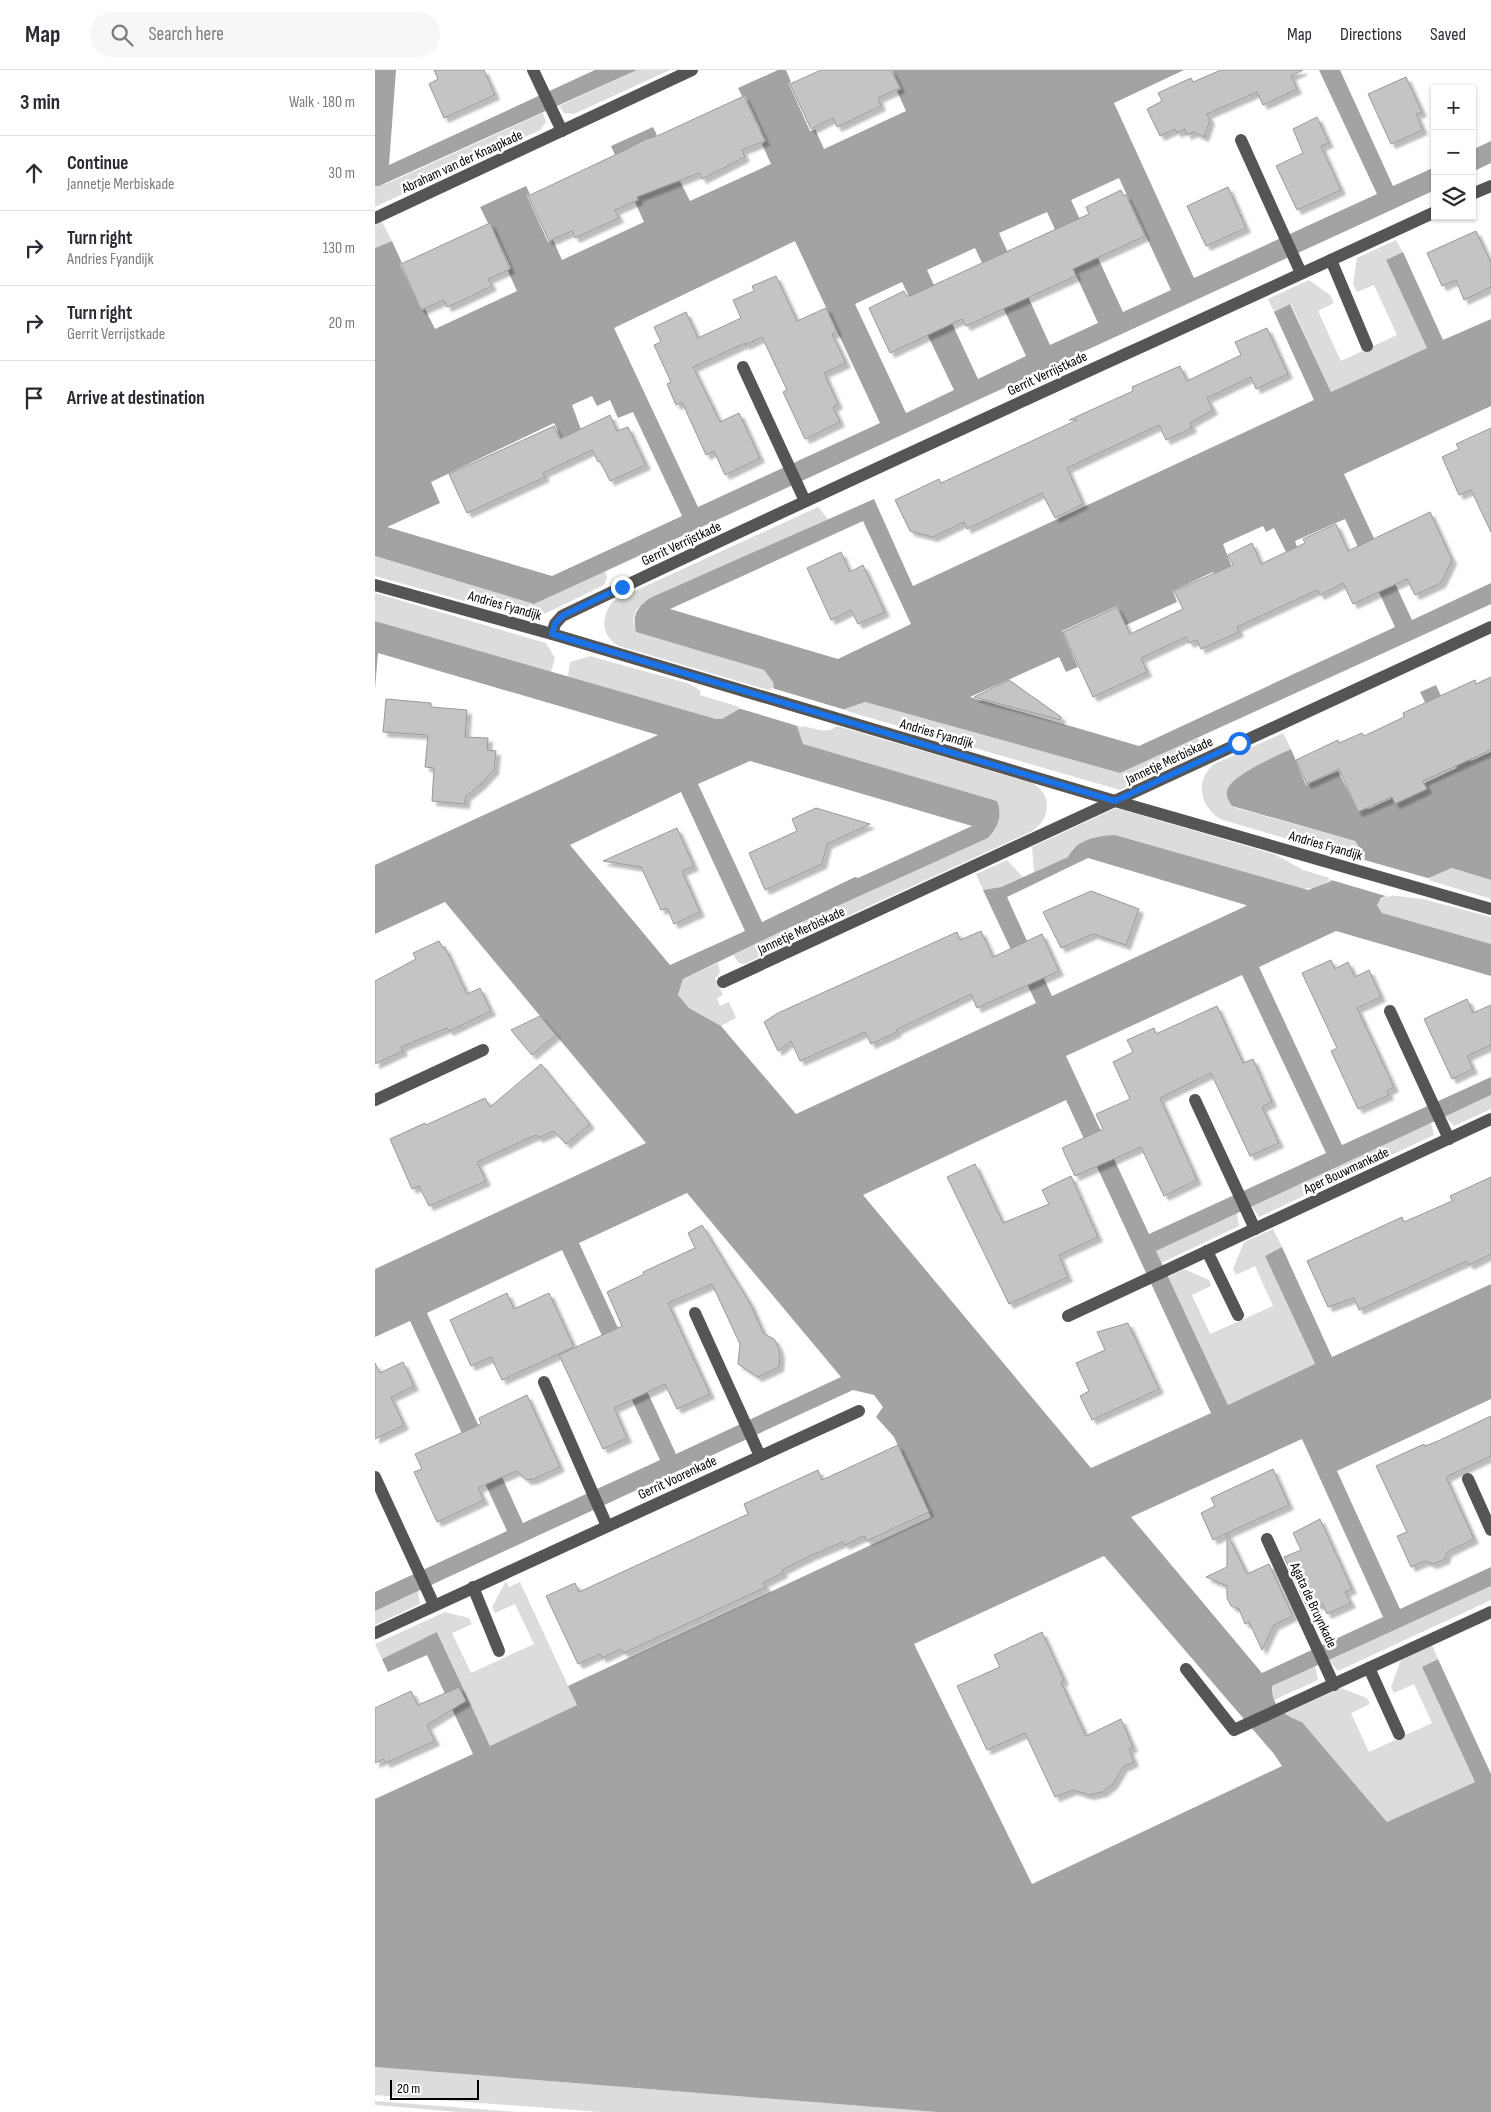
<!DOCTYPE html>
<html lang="en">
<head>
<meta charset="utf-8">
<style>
	:root { --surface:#fff; --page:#f7f7f7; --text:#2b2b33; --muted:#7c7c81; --line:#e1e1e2 }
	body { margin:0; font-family:"Sofia Sans Condensed",sans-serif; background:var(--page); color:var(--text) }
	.controls { position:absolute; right:15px; top:15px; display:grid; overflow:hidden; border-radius:0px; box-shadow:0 1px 4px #0004 }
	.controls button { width:45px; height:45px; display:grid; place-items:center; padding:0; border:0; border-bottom:1px solid var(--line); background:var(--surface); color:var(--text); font:25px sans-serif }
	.scale { position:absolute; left:15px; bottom:12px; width:89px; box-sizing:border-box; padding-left:5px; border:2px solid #000; border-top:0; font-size:14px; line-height:18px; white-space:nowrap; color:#000; -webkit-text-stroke:4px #fff; paint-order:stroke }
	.stop { position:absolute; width:15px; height:15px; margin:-11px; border:4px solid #1a73e8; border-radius:50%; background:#fff }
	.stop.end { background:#1a73e8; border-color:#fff; box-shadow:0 1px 5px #0008 }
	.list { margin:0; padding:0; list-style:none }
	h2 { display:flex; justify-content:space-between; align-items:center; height:65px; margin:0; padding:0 20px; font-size:21px }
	h2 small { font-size:16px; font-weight:400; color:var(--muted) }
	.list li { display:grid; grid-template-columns:32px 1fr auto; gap:15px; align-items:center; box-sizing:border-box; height:75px; padding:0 20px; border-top:1px solid var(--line) }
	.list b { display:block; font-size:19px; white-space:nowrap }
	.list p { margin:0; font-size:16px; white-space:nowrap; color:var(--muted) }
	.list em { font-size:16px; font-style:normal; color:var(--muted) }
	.icon { flex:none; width:28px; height:28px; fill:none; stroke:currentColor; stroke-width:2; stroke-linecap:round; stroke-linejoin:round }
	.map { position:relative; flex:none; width:1116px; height:2042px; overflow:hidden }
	header { display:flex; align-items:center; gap:30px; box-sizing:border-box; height:70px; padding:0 25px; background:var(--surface); border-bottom:1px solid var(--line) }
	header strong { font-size:24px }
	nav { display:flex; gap:28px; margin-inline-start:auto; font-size:18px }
	.search { width:350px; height:45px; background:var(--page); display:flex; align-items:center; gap:12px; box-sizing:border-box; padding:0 18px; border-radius:28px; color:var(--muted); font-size:19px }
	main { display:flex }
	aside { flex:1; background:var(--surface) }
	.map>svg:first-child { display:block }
	.green { fill:#dcdcdc }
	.water { fill:#a3a3a3; fill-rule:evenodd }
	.pier { fill:#fff }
	.building { fill:#c4c4c4; stroke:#999; filter:url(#shadow) }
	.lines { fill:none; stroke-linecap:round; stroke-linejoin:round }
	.minor { stroke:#555; stroke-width:12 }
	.route { stroke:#1a73e8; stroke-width:6 }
	.labels { text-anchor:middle; stroke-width:5; stroke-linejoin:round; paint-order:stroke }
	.street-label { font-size:14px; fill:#000; stroke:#fff }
</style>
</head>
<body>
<header>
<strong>Map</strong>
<div class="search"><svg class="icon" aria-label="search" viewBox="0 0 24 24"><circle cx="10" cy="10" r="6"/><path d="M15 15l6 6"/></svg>Search here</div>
<nav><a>Map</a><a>Directions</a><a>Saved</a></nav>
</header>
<main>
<aside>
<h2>3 min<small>Walk · 180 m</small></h2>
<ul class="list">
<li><svg class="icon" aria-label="ahead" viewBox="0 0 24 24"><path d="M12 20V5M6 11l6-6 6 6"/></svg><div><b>Continue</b><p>Jannetje Merbiskade</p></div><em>30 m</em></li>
<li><svg class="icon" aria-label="right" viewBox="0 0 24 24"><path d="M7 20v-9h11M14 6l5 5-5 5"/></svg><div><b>Turn right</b><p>Andries Fyandijk</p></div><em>130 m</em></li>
<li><svg class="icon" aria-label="right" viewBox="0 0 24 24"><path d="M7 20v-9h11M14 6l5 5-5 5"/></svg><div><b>Turn right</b><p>Gerrit Verrijstkade</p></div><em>20 m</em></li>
<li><svg class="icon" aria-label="arrive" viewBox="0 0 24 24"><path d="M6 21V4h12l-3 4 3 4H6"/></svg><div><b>Arrive at destination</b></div></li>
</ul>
</aside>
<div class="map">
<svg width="1116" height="2042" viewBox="0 0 1116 2042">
	<defs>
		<filter id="shadow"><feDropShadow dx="4.5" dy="4.5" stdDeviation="1" flood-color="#0004"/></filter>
	</defs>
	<rect width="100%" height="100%" fill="#fff"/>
	<!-- green -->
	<g class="green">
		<polygon points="262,0 295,0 199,44 189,43 184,36"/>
		<polygon points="168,43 171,52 165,60 0,137 0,116 11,114"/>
		<polygon points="7,152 17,171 0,178 0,155"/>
		<polygon points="1021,170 1028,182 1011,190 1052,278 956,322 916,234 899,242 893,229 934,210 955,225 959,233 943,241 966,291 1022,265 999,215 982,222 978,214 982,188"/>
		<path d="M443,437l10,12 -191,89 -4,12 3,12 128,38 9,12 2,7 -3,2 -153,-45c-19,-10 -18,-30 -6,-45z"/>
		<polygon points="0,486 159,534 230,500 232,508 229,515 157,550 0,506"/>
		<polygon points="0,523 171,573 180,588 176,602 0,551"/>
		<polygon points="215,586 315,614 326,621 325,625 368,638 347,649 341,649 193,607 195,592"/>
		<polygon points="490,632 745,703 823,668 825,676 821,685 745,720 468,640"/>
		<path d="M422,655c13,1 29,11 40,1l195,57c21,11 19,36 0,48l-219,101 -4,-1 -7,-9 186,-84c8,-13 16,-22 9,-37l-195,-57z"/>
		<path d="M908,663l8,16 -45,23 -18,27 4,7 4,2 119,33 10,18 -3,2 -142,-42c-18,-11 -26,-36 -8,-53 4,-4 12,-6 18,-9 17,-8 35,-16 53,-24z"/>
		<polygon points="741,738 899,784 928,800 958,809 940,818 927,819 740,765 698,778 693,787 659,802 657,777"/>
		<polygon points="632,790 648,807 626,817 608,820 601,804"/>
		<polygon points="1077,798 1116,810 1116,829 1050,809"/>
		<polygon points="1013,825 1048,829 1116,847 1116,874 1007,843 1002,835 1002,832"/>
		<polygon points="413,858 415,869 414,873 369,894 364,893 358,885"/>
		<polygon points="343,893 345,901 343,906 340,908 348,925 342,928 345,936 354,932 361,948 346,956 314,938 303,925 308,909"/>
		<polygon points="1116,1025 1116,1039 1079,1056 1070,1046"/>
		<polygon points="1056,1053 1059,1065 884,1147 876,1135"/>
		<polygon points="862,1143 864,1156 786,1193 781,1181"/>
		<polygon points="898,1159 907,1177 890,1186 940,1295 853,1335 793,1207 809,1199 834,1210 836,1216 817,1225 835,1264 898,1236 880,1196 861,1205 858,1199 869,1172"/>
		<polygon points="131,1511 134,1517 145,1512 202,1635 115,1676 63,1563 7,1589 0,1574 70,1542 94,1548 97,1554 77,1563 96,1603 159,1574 140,1534 120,1543 117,1537"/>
		<polygon points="1116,1516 1116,1530 963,1601 954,1590"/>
		<polygon points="43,1521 45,1534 0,1555 0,1541"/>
		<polygon points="1057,1575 1063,1589 1047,1597 1100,1712 1012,1752 927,1652 911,1646 909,1644 966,1618 992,1628 995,1634 976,1643 994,1682 1057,1653 1039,1614 1019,1623 1016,1617 1026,1590"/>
		<polygon points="940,1596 943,1610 899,1630 897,1616"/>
		<polygon points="0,1997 562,2042 226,2042 0,2025"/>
		<polygon points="0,2031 143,2042 83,2042 0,2035"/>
	</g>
	<!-- water -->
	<g class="water">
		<polygon points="0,0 21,0 14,95 220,0 262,0 4,116 0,116"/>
		<path d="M403,0h8l5,12 -2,2 21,47 5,-2 9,20 82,-38 -9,-20 4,-2 -9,-19h292l-70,33 80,175 183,-84 -58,-124h21l53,116 42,-19v23l-901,414 -159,-48v-308l17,-7 10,22 -2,1 21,46 4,-1 10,20 82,-38 -9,-20 3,-3 -21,-45h-2l-8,-16 46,-21 4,8 -3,2 21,46 5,-2 9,20 82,-38 -9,-20 4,-2 -21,-46 -3,1 -4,-9 42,-19 4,8 -3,2 21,46 5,-2 10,20 81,-37 -9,-20 4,-3 -21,-45h-3l-4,-8zM744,108l52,112 -48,22 -52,-112zM672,142l51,111 -48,22 -51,-112zM420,171l85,182 -182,84 -84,-179zM600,178l51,108 -48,23 -51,-109zM527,212l52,108 -48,23 -51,-109zM217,326l5,10 13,-6 8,18 15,-6 49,104 -130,60 -165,-49 53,-24 -9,-21 123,-59 9,20 20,-8 -11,-30z"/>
		<polygon points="1116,71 1116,93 1097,102 1097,80"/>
		<path d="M1028,182l40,88 48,-21v87l-147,68 68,146 79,-37v21l-371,169 -255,-71 -68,24 6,18 194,57c6,14 1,26 -9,37l-208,94 -97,47 -5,16 11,13 32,18 75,88 240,-111 -53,-113 18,-3 67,-30c9,-18 29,-21 47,-22l193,55 21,-8 36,-23v-2l-10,-16 -123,-35c-4,-5 -7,-12 -4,-18 7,-14 48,-32 63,-39l15,36 32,-14 17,34 14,4 88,-41 -37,-76 16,-7 35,76 20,-9v128l-39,-12 -71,30 -4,7 5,8 109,31v32l-155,-45 -77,36 83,178 149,-68v18l-335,156 72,154 87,-41 -50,-108 17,-9 50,110 159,-73v115l-154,72 63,138 91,-42v19l-219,100c0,21 11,29 30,36l85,100 88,-40 -53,-115 16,-8 53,115v338h-554l-562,-45v-268l98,-45 -46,-99 -39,17 -6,-13 55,-27 53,114 87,-41 -9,-19 363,-169 -37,-80 -18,-20 7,-10 -9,-12 -21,-5 -478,221v-19l132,-61 -97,-210 -35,16v-68l271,-126 -201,-241 -70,32v-69l283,-130 -280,-82 -3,36v-68l341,98h6l52,-30 -1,-7 -9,-12 -128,-38c-4,-18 1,-24 14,-34l224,-99 39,87 401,-186 -40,-88 16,-8 41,88 96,-44 -41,-88zM970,449l50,108 -256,119 -169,-49 89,-40 7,15 12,-5 -16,-36 55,-25 9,19 51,-23 -4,-11 40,-19 5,11 17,-8 -12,-31 40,-18 3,6 8,-4 12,24 11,-5 -2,-6zM488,451l48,103 -73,35 -168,-50zM375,691l222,65 -114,52 -3,-1 -93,45 -64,-138zM306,722l64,139 -75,34 -100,-120zM713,788l158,47v1l-194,90 -45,-99zM867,905l84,178 -177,81 -83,-178zM691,1030l145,313 -120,55 -228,-273zM312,1123l154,184 -165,77 -97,-211zM187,1180l98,210 -137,63 -96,-210zM927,1369l81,178 -121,56 -131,-156zM729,1486l170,198 8,12 -250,118 -118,-240z"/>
	</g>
	<!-- pier -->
	<g class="pier">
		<polygon points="397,618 474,641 426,657 363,638"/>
		<polygon points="986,789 1056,809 1014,827 953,809"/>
	</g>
	<!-- building -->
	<g class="building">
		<polygon points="59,0 109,0 120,25 69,48 54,14 63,9"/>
		<polygon points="446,0 516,0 525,18 503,28 506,36 462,57 458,48 436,59 415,14"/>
		<polygon points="846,0 928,0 916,6 922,19 888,35 882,22 832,44 835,50 829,67 819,62 812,65 810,59 802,63 800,59 785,66 772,39 787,31 783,23 816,8 818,12"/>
		<polygon points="1031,7 1047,42 1041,44 1048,60 1016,74 993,24"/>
		<polygon points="369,26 390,71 367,80 370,87 327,109 324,103 262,127 263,130 240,140 244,148 200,168 197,161 174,171 153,126 240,85 271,69 282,66"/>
		<polygon points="942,47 954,73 946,76 966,120 922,140 901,96 928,83 918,59"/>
		<polygon points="853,117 871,158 831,176 812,136"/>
		<polygon points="746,120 749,126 751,125 770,166 698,199 701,206 628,239 591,256 587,249 515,283 494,238 529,221 532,226 535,226 714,144 711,137"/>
		<polygon points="115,153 135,199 113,209 117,216 86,231 72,237 69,230 46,240 26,194"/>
		<polygon points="1101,161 1116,193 1116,217 1089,230 1081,210 1067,216 1052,183"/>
		<polygon points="401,206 422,251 451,238 462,262 457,264 471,293 449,303 463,334 458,337 465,352 430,369 408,322 412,320 387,267 370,275 370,273 318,297 345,352 364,343 385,388 350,405 339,381 331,385 307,332 301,335 292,314 296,312 279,275 286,272 279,257 311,242 323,268 366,248 358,230 379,221 377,216"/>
		<polygon points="892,258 913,304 881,319 876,307 832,328 838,340 815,353 817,358 791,370 784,355 692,398 708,434 680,448 667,423 592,459 589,452 558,467 535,461 520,430 564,409 566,413 702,350 694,350 758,321 757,317 805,296 812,311 866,285 860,272"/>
		<polygon points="235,345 242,361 253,357 271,395 235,411 225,391 223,392 217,380 168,403 170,407 92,443 74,404 179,356 185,369"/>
		<polygon points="1116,358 1116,462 1096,420 1084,425 1067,387 1084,379 1081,374"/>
		<polygon points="1055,442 1077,490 1066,513 1040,525 1032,509 978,534 968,513 945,525 942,520 862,557 864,562 826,579 822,570 814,573 811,567 766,588 772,602 718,627 688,562 742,537 755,564 808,539 799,521 858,495 853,485 877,473 886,494 930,473 928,469 961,454 973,481"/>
		<polygon points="466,482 475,502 488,495 510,542 483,554 476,540 456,550 432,498"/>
		<polygon points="1116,607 1116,680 1048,711 1052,719 1020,734 1017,727 983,742 964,699 932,714 921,690 963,670 964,673 987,663 989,666 1029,647 1028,643 1100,610 1101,614"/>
		<polygon points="634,610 686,647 685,650 599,627"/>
		<polygon points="11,629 56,633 56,637 92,640 90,667 113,668 112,680 121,681 119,700 105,715 91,726 90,734 57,731 59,698 50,697 53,665 8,662"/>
		<polygon points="441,738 495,754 452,774 447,794 390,820 374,783 422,761 417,749"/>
		<polygon points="302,758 319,796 307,801 325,842 299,854 292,838 286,840 266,797 228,791"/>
		<polygon points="716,821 764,839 751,875 718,864 686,878 668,842"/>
		<polygon points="606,861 618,887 667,864 684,901 602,938 596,924 521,960 522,962 496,974 490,962 425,991 416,971 403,981 389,952 403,943 582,862 585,870"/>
		<polygon points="64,871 68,878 70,877 92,924 105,918 116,941 74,961 72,958 26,977 28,981 0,994 0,911 41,889 38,883"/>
		<polygon points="956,890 960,899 973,892 980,907 994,900 1006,927 982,938 1019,1017 1012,1021 1014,1025 983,1039 956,981 962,978 927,903"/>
		<polygon points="1092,929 1098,943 1116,935 1116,975 1092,986 1098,999 1077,1009 1049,949"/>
		<polygon points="842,936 868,993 878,989 897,1032 887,1037 904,1073 875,1086 836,1003 785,1028 822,1110 789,1126 766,1077 700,1106 687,1078 728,1059 721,1044 755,1029 738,992 758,982 752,970 779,958 781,964"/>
		<polygon points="165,946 181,965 157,985 136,960"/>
		<polygon points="166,994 215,1054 191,1074 179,1061 163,1068 161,1065 102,1092 111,1111 54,1136 44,1116 37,1119 15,1069 50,1053 51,1055 110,1028 115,1037"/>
		<polygon points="600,1094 628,1153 674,1134 667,1120 696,1106 723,1167 684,1185 693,1207 634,1234 572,1107"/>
		<polygon points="1116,1107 1116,1184 1094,1195 1092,1191 984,1240 979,1228 953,1237 932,1191 1027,1147 1029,1152 1077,1131 1075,1126"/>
		<polygon points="327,1155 375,1233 389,1264 399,1269 403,1276 405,1284 404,1297 383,1307 363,1294 365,1274 337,1214 293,1233 335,1324 302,1339 290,1314 239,1338 252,1368 228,1379 184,1285 247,1256 232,1222 269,1204 268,1202 320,1178 313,1163"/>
		<polygon points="132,1223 139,1239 174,1223 199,1277 127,1310 116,1287 96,1296 75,1250"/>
		<polygon points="753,1253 784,1319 717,1350 705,1326 714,1321 701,1293 730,1280 722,1262"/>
		<polygon points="28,1292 39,1316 16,1327 29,1355 0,1369 0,1293 5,1303"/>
		<polygon points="152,1325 185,1397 159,1409 152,1410 141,1401 103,1418 109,1430 62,1452 39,1402 47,1399 40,1384 106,1354 104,1348"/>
		<polygon points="1116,1346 1116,1386 1071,1407 1099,1469 1072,1482 1070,1489 1058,1494 1050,1491 1036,1497 1022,1466 1032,1462 1001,1396 1049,1374 1050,1376 1063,1371"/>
		<polygon points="523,1375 554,1442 492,1471 489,1466 470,1475 468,1472 435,1486 407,1500 408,1503 388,1513 391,1517 249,1583 246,1579 227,1588 225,1584 203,1594 171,1526 200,1513 204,1522 373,1444 369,1434 443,1400 447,1410"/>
		<polygon points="898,1399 914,1435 852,1463 872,1504 894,1494 918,1546 899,1555 887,1580 874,1552 870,1554 864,1539 856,1536 852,1528 852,1516 831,1507 852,1497 852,1463 838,1470 826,1443 840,1436 836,1428"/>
		<polygon points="945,1449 977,1519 970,1522 976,1533 952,1544 947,1533 933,1539 909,1487 926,1480 918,1463"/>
		<polygon points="667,1562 689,1610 686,1612 711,1666 746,1649 758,1677 754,1679 759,1692 748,1697 738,1714 728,1722 714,1725 698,1720 680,1727 650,1663 612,1680 582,1616 625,1597 619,1585"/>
		<polygon points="84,1617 91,1631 52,1655 60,1671 11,1693 9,1689 0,1693 0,1638 36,1621 43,1635"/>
	</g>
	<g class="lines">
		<!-- minor -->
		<g class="minor">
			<polyline points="158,0 187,61"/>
			<polyline points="866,70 926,203"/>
			<polyline points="1097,124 1116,116"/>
			<polyline points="0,148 317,0"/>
			<polyline points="956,190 992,276"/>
			<polyline points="368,297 430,431"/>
			<polyline points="0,515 177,564 740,731 1116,839"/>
			<path d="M177,564l3,-10 7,-8c289,-139 582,-269 873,-404"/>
			<polyline points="348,912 1116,557"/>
			<polyline points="1015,941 1074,1069"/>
			<polyline points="0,1030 108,980"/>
			<polyline points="820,1030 880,1159"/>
			<polyline points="832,1181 863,1245"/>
			<polyline points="320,1243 385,1386"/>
			<polyline points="693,1246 1116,1049"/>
			<polyline points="169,1312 232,1456"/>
			<polyline points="0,1407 59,1535"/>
			<polyline points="1093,1409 1116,1460"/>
			<polyline points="892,1469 959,1615"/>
			<polyline points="98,1517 124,1581"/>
			<polyline points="0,1563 484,1341"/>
			<polyline points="994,1598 1024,1664"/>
			<polyline points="811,1599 859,1660 1116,1542"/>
		</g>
	</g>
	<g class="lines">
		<!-- route -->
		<polyline class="route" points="247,517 187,546 180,554 177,564 740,731 864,673"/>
	</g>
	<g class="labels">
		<!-- street labels -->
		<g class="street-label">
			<text transform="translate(87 91) rotate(-25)" y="5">Abraham van der Knaapkade</text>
			<text transform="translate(672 303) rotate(-25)" y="5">Gerrit Verrijstkade</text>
			<text transform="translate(306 473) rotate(-25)" y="5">Gerrit Verrijstkade</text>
			<text transform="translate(130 535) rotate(16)" y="5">Andries Fyandijk</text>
			<text transform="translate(562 663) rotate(16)" y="5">Andries Fyandijk</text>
			<text transform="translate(794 690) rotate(-25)" y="5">Jannetje Merbiskade</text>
			<text transform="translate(951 775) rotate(16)" y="5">Andries Fyandijk</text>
			<text transform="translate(426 860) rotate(-25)" y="5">Jannetje Merbiskade</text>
			<text transform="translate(971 1100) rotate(-25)" y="5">Aper Bouwmankade</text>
			<text transform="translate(302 1407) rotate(-25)" y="5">Gerrit Voorenkade</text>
			<text transform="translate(939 1535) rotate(65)" y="5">Agata de Bruynkade</text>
		</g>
	</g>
</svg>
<div class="controls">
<button>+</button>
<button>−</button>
<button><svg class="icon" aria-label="layers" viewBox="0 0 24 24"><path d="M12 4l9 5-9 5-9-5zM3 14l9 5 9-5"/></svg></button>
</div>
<div class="scale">20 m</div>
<div class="stop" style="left:864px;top:673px"></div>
<div class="stop end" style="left:247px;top:517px"></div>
</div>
</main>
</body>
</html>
